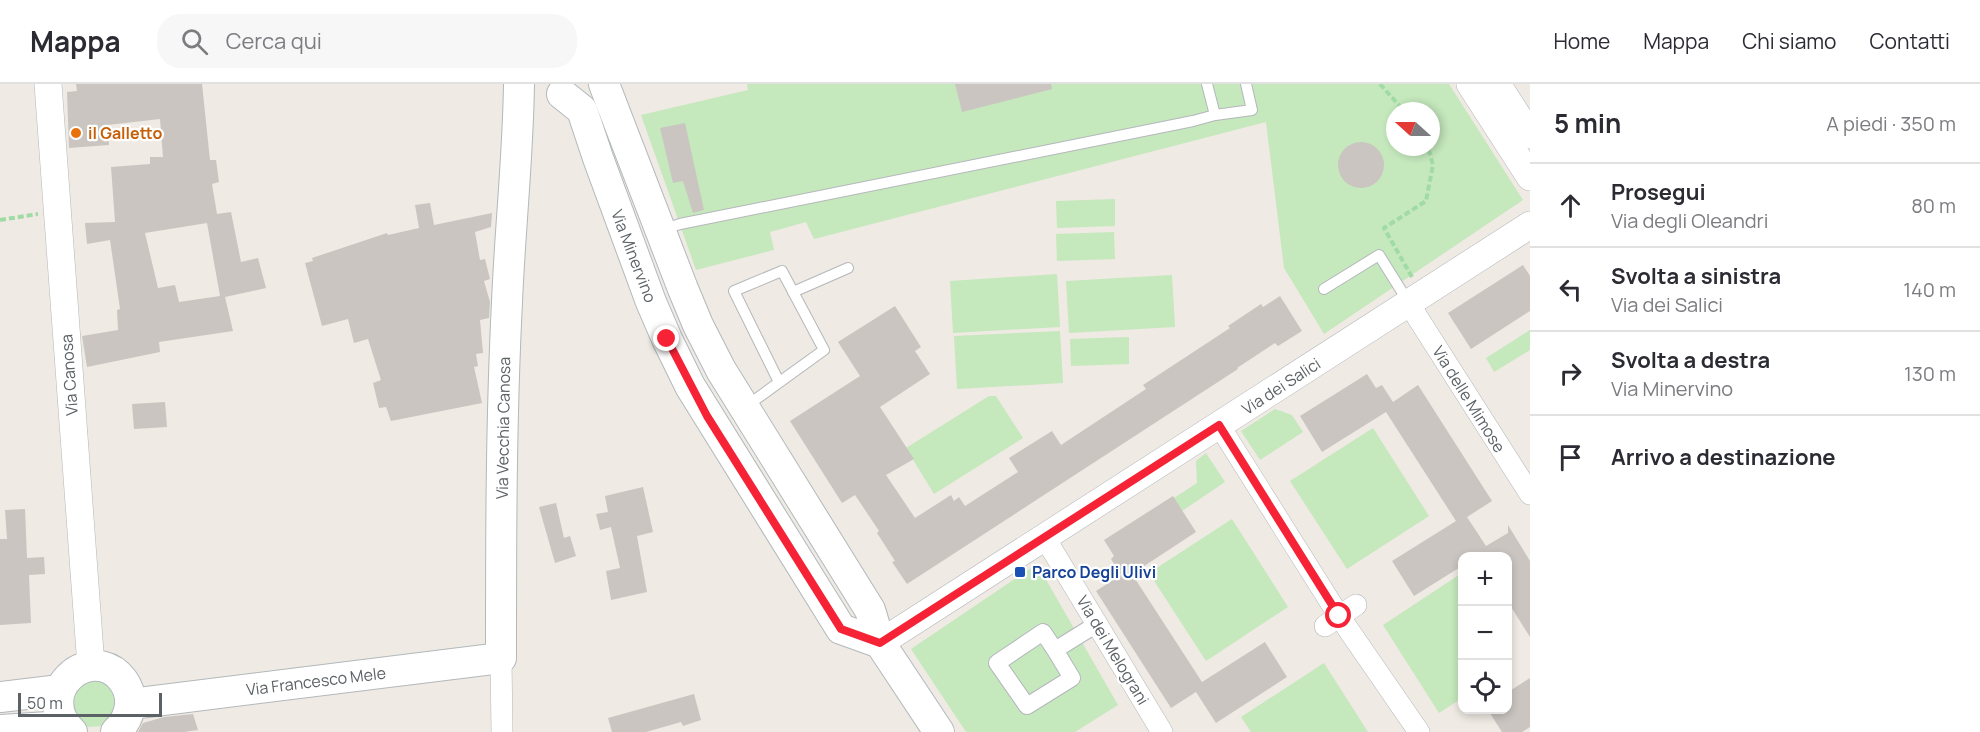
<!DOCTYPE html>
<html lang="it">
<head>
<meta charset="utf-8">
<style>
	:root { --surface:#fff; --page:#f7f7f7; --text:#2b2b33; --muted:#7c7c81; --line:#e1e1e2 }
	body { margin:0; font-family:Manrope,sans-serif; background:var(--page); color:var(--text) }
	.controls { position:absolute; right:18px; bottom:18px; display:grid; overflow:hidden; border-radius:12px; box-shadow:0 3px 9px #0003 }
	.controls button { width:54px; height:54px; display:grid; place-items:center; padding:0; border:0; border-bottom:2px solid var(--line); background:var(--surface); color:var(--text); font:30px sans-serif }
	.compass { position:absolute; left:1386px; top:18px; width:54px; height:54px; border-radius:50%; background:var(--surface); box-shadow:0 3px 9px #0003; rotate:291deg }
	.scale { position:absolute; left:18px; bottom:15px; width:144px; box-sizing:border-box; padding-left:6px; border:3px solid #5b6165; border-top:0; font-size:16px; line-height:21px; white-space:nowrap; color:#5b6165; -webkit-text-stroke:4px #fff; paint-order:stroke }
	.stop { position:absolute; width:18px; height:18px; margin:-14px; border:4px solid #f62236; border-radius:50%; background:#fff }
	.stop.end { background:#f62236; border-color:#fff; box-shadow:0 2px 6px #0008 }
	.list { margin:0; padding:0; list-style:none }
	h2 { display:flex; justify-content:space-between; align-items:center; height:78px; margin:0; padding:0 24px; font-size:26px }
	h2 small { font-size:20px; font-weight:400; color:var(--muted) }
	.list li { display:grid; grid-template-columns:39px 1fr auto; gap:18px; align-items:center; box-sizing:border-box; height:84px; padding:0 24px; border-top:2px solid var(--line) }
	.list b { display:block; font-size:22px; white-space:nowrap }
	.list p { margin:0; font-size:20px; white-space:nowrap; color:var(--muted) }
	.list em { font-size:20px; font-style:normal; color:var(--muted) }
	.icon { flex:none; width:33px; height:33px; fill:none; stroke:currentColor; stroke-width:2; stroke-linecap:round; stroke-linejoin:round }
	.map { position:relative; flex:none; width:1530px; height:648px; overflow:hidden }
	header { display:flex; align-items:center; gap:36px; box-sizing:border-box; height:84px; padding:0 30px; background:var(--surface); border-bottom:2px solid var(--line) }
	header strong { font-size:28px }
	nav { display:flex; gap:33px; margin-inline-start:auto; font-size:21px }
	.search { width:420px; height:54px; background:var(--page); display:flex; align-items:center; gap:15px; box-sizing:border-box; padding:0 21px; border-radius:24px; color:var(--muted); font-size:22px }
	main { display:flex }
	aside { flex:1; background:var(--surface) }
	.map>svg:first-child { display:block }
	.green { fill:#c5e8bd; fill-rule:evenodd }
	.building { fill:#cac5c0; fill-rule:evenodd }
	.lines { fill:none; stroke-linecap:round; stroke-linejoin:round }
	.service-casing { stroke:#b4b7bb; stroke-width:12 }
	.pedestrian-casing { stroke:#b4b7bb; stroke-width:18 }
	.minor-casing { stroke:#b4b7bb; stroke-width:22 }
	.tertiary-casing { stroke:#b4b7bb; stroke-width:28 }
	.secondary-casing { stroke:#b2b8bc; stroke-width:32 }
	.path { stroke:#a0dba5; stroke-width:4; stroke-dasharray:6 3; stroke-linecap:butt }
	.service { stroke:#fff; stroke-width:10 }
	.pedestrian { stroke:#fff; stroke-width:16 }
	.minor { stroke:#fff; stroke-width:21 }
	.tertiary { stroke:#fff; stroke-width:27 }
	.secondary { stroke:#fff; stroke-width:30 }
	.route { stroke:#f62236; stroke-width:8 }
	.food-dot { fill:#e8710a; stroke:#fff; stroke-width:2 }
	.transit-dot { fill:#1a4fb4; stroke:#fff; stroke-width:2 }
	.labels { text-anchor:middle; stroke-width:4.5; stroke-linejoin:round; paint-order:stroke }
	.food-label { font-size:16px; font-weight:bold; fill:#c56008; stroke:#fff; text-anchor:start }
	.street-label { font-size:16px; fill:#5b6165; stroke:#fff }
	.transit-label { font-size:16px; font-weight:bold; fill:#164399; stroke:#fff; text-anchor:start }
</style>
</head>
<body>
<header>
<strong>Mappa</strong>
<div class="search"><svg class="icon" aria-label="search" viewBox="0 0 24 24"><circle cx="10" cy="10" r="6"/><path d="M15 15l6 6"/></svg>Cerca qui</div>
<nav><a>Home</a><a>Mappa</a><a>Chi siamo</a><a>Contatti</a></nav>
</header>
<main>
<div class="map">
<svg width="1530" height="648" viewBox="0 0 1530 648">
	<rect width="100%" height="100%" fill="#efeae3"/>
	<!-- green -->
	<g class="green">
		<path d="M747,0h702l74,116 -199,134 -40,-66 -18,-146 -452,117 -8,-17 -36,10 4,18 -78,20 -55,-155 107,-25zM1395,27h36v36h-36z"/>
		<polygon points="1115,115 1115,142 1057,144 1056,117"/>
		<polygon points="1114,148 1115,175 1057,177 1056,150"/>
		<polygon points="1057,190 1060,243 953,249 950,197"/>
		<polygon points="1172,191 1175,243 1069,249 1066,197"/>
		<polygon points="1530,246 1530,266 1494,288 1486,274"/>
		<polygon points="1060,247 1063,299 957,305 954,252"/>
		<polygon points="1129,253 1129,280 1071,282 1070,255"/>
		<polygon points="989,312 996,312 1023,354 934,410 906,364"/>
		<polygon points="1275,325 1292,331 1303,348 1260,376 1241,347"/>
		<polygon points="1373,344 1429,432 1347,485 1290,397"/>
		<polygon points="1206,369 1225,398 1182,427 1174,414 1197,399 1196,377"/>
		<polygon points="1232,435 1288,523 1206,577 1149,489"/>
		<polygon points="1037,480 1118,621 1075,648 966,648 911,565"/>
		<polygon points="1462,489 1462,614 1439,629 1383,541"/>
		<polygon points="1324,579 1368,648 1251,648 1241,633"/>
		<polygon points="86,593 110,598 118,622 103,642 87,643 79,640 68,611"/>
	</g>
	<!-- building -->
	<g class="building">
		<path d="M76,0h126l8,76h6l3,22 -7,2 5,30 14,-2 10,50 17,-4 8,30 -41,9 8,34 -74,11 1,10 -73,15 -5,-31 36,-6 -1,-20 3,-1 -10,-69 -23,4 -2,-21 30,-1 -4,-55 39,-3v-7h13l-3,-38 -52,6 1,20 -40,3 -2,-56 10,-1zM207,139l13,73 -41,6 -4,-17 -17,3 -13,-55z"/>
		<polygon points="955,0 1051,0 1052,5 962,28"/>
		<polygon points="685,39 704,126 693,129 683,97 673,99 660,44"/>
		<circle cx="1361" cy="81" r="23"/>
		<polygon points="430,119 434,141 492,129 491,143 475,148 480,176 485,175 490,195 484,197 490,218 489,234 480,236 483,269 476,270 478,282 474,283 482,319 391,337 386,323 379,324 373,299 381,296 368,255 354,259 348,235 322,242 305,179 313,177 312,174 387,149 388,151 419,144 415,121"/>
		<polygon points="1523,181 1530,192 1530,227 1471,265 1448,229"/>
		<polygon points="1280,212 1302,247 1278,262 1275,259 1237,284 1238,285 907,500 892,478 895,477 877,449 879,447 855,411 842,419 790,337 860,292 838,258 895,222 921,263 915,267 930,290 880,323 914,375 886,391 915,434 951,411 954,417 959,413 965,422 1018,388 1009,374 1052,347 1061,361 1146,305 1143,301 1230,244 1228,242 1261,220 1263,223"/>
		<polygon points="1367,290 1376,304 1382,301 1393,318 1418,301 1492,417 1467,433 1486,462 1508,449 1508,441 1530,477 1530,553 1508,518 1508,472 1462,472 1462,482 1414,512 1392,477 1456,437 1386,328 1322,368 1300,332"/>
		<polygon points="165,318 167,343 134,345 132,320"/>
		<polygon points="643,403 653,448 637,452 647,508 611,516 606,487 620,484 611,443 600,446 596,430 608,428 605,412"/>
		<polygon points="1173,412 1196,448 1132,490 1202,598 1265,558 1287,593 1216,639 1196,608 1171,624 1096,507 1121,491 1111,475 1114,472 1104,456"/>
		<polygon points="556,419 564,454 570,452 576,472 555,479 539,423"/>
		<polygon points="25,425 27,474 44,473 45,490 29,491 31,539 0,541 0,455 7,455 5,426"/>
		<polygon points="1530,594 1530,643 1522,648 1502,648 1488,626 1508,626 1508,608"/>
		<polygon points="694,610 701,636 683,642 681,638 646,648 612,648 608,634"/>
		<polygon points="193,630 198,646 184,648 138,648 143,639 164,633"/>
	</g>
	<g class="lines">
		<!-- service casing -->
		<g class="service-casing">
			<g id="service">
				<polyline points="1207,0 1215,31"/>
				<polyline points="661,146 680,140 1193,37 1215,31 1252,26 1246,0"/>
				<polyline points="1324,205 1379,171 1409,219"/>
				<polyline points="793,208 848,184"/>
				<polyline points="745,323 824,266 782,187 734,207 779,298"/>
			</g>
		</g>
		<!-- pedestrian casing -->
		<g class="pedestrian-casing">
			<polyline id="pedestrian" points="1055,566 1072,594 1027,622 997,579 1043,548 1055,566 1097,540"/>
		</g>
		<!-- minor casing -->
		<g class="minor-casing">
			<g id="minor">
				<polyline points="1409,220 1530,410"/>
				<polyline points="1219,341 1339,532 1419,648"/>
				<polyline points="1045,454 1162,648"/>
				<polyline points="1325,542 1356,521"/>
				<polyline points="501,574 502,648"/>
			</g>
		</g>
		<!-- tertiary casing -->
		<g class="tertiary-casing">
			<g id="tertiary">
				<polyline points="48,0 91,582"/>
				<polyline points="1470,0 1530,93"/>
				<polyline points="1497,0 1530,51"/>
				<polyline points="880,559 1530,141"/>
			</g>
		</g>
		<!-- secondary casing -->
		<g class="secondary-casing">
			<g id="secondary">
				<polyline points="604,0 683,205 698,241 721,286 870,526 880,559 939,648"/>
				<polyline points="562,10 582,26 598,74 651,218 667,255 690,302 841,545 880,559"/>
				<polyline points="0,613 60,606"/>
				<path d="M131,620l370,-46c0,-119 0,-237 6,-356 3,-73 11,-145 12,-218"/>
				<polyline points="0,646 65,642"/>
				<path d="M72,648c-11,-10 -16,-22 -13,-37 2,-10 8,-17 16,-23 37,-24 77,26 41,60"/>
			</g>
		</g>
		<!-- path -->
		<g class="path">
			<polyline points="1380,0 1404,27"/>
			<polyline points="0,136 38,130"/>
			<polyline points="1412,193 1384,144 1426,117 1433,81 1428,63"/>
		</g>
		<!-- service -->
		<use href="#service" class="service"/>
		<!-- pedestrian -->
		<use href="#pedestrian" class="pedestrian"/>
		<!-- minor -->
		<use href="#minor" class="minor"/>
		<!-- tertiary -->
		<use href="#tertiary" class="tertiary"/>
		<!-- secondary -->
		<use href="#secondary" class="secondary"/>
	</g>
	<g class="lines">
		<!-- route -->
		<polyline class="route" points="667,255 707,332 841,545 880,559 1219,341 1339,532"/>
	</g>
	<!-- markers -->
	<circle class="food-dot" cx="76" cy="49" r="6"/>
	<rect class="transit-dot" x="1014" y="482" width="12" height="12" rx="3"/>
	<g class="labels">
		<!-- food labels -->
		<g class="food-label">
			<text x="88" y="55">il Galletto</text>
		</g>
		<!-- street labels -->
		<g class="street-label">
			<text transform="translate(634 172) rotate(69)" y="6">Via Minervino</text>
			<text transform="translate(69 291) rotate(-94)" y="6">Via Canosa</text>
			<text transform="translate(1281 302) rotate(-33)" y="6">Via dei Salici</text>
			<text transform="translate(1469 315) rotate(58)" y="6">Via delle Mimose</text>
			<text transform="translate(503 344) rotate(-89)" y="6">Via Vecchia Canosa</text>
			<text transform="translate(1113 566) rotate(59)" y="6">Via dei Melograni</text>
			<text transform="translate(316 597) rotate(-7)" y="6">Via Francesco Mele</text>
		</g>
		<!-- transit labels -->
		<g class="transit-label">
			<text x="1032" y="494">Parco Degli Ulivi</text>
		</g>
	</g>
</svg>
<div class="controls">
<button>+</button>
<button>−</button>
<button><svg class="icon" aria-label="locate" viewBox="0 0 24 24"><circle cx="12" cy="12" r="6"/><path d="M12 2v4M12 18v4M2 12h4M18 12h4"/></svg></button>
</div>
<svg class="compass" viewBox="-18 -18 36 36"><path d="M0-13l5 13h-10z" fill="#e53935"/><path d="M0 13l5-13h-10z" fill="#7c7c81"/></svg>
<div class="scale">50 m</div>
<div class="stop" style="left:1339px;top:532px"></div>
<div class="stop end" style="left:667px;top:255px"></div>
</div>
<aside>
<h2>5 min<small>A piedi · 350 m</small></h2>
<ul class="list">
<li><svg class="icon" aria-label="ahead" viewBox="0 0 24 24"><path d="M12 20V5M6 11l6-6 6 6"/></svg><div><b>Prosegui</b><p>Via degli Oleandri</p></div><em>80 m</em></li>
<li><svg class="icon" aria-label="left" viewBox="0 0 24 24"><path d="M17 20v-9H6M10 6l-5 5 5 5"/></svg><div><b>Svolta a sinistra</b><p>Via dei Salici</p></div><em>140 m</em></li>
<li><svg class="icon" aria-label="right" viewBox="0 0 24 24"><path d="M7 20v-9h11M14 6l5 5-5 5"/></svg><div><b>Svolta a destra</b><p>Via Minervino</p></div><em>130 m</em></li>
<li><svg class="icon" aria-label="arrive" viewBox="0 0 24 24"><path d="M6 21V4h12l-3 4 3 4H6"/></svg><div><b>Arrivo a destinazione</b></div></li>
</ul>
</aside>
</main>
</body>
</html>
